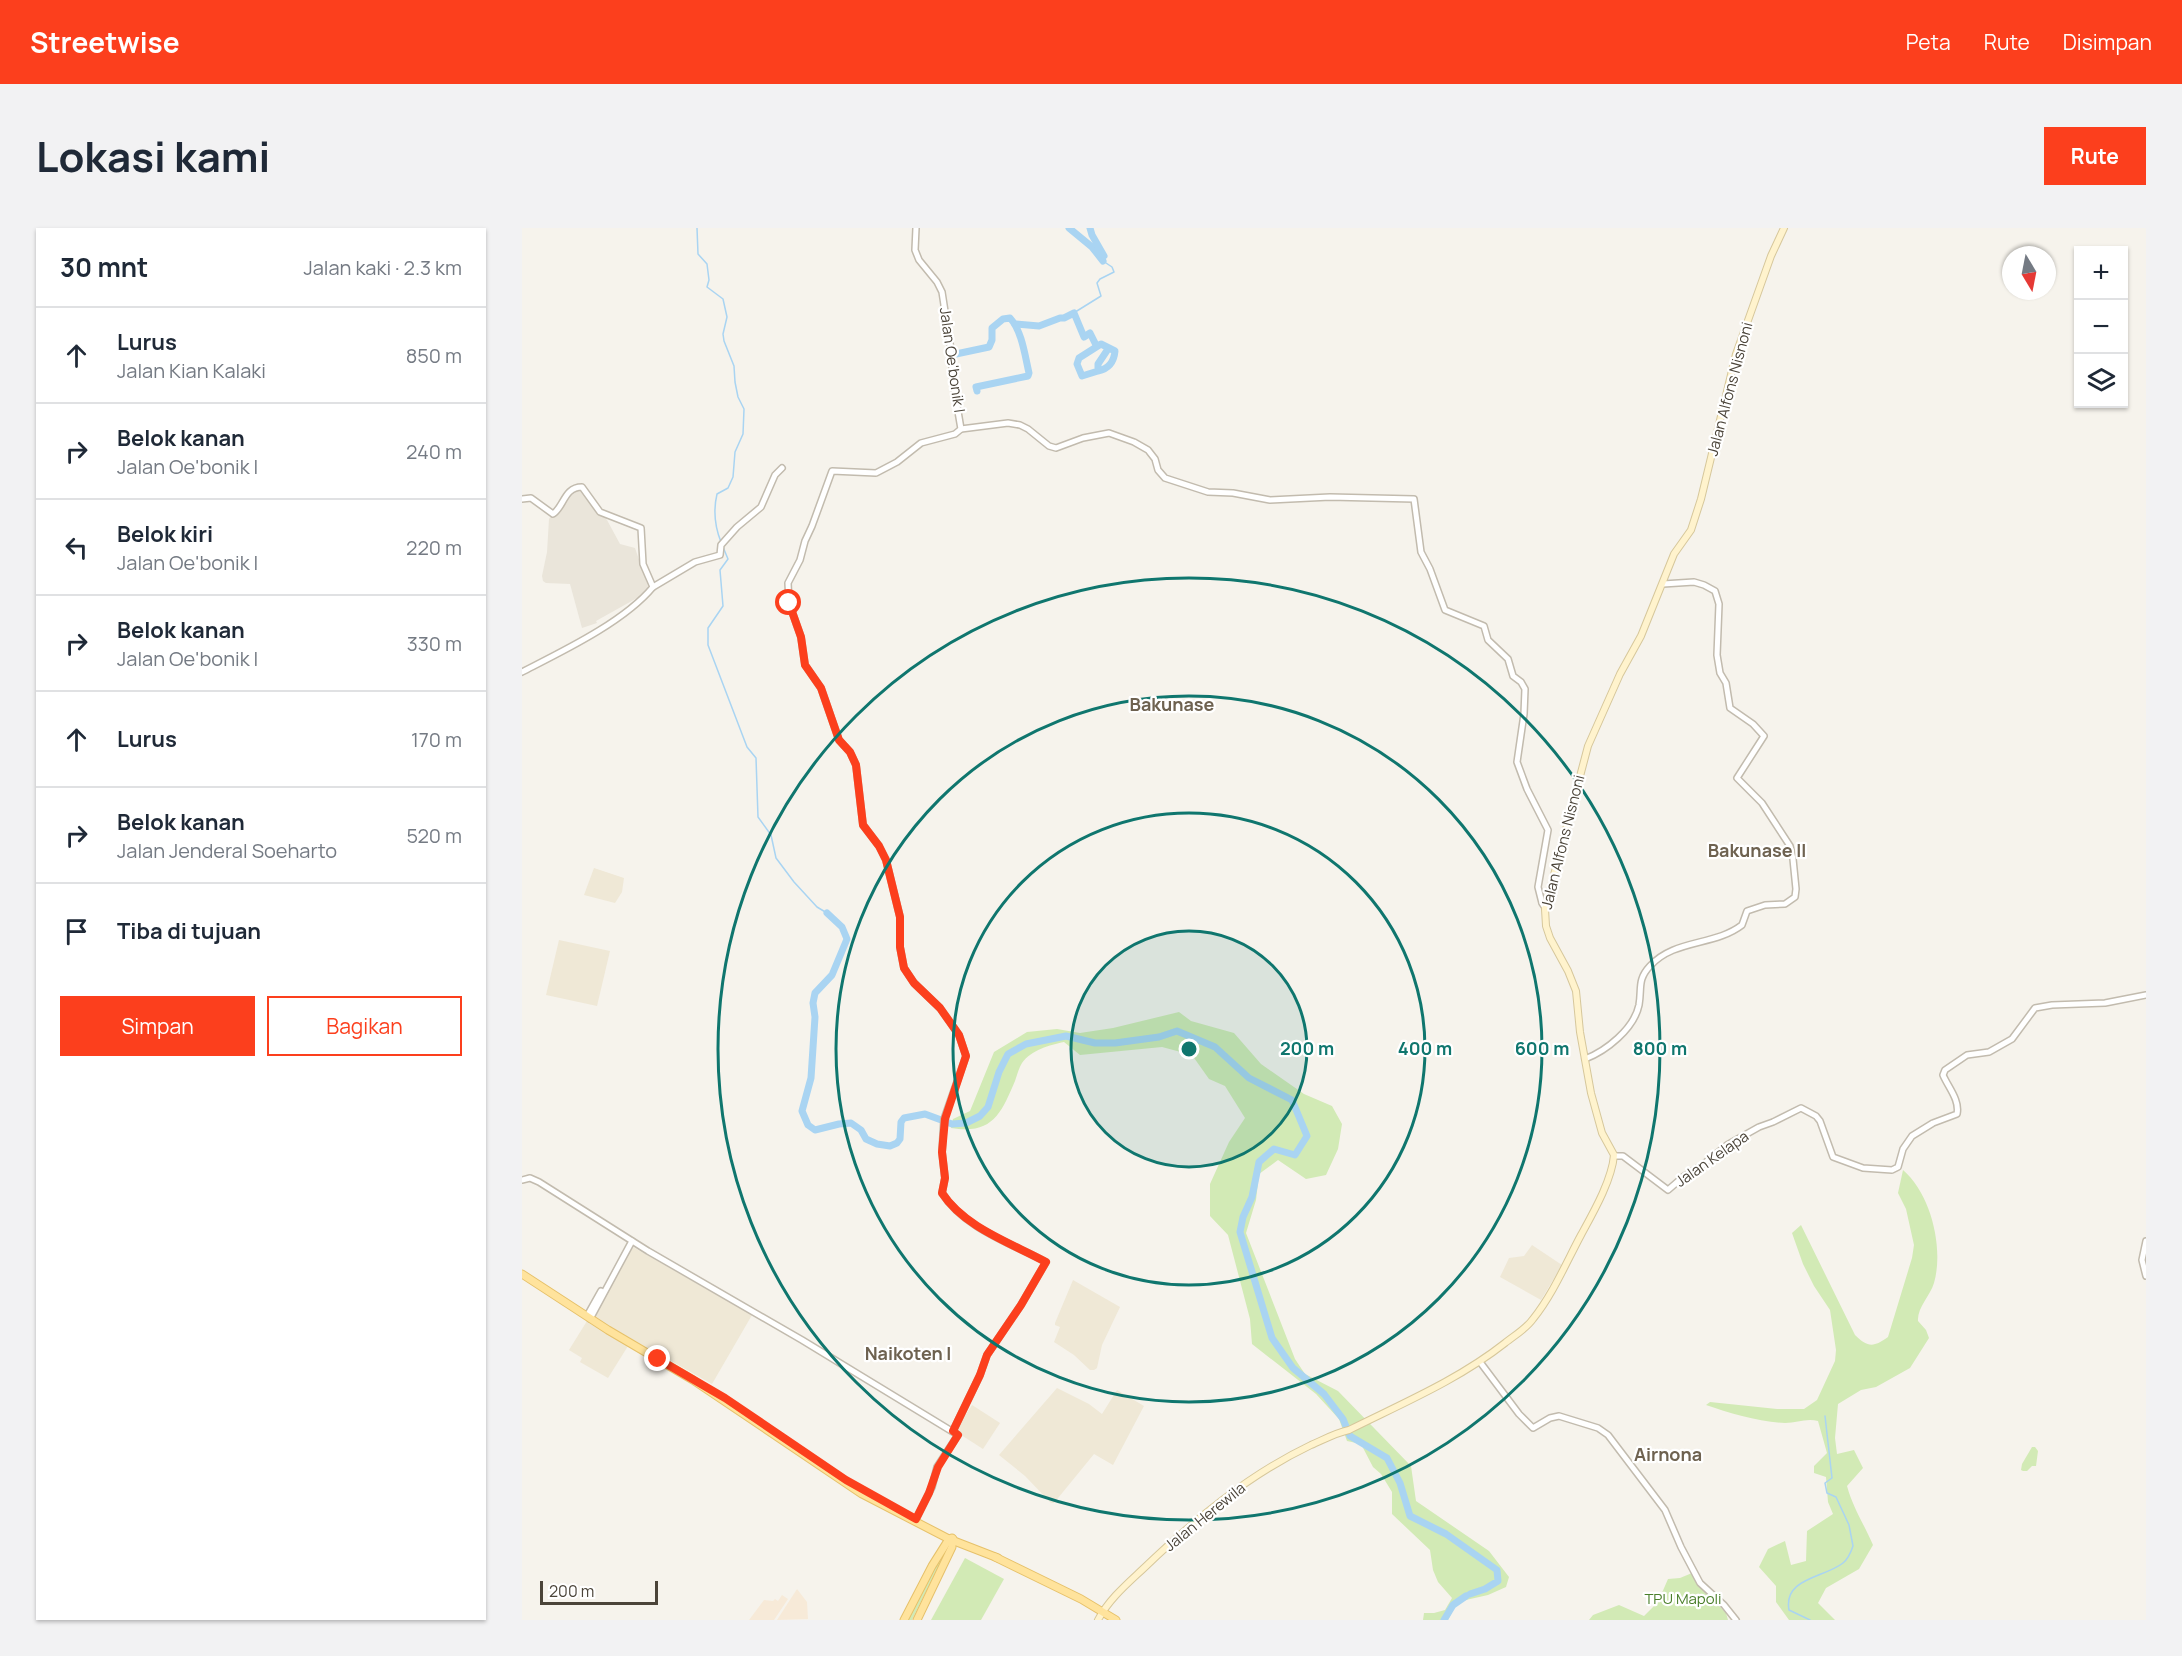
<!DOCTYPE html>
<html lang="id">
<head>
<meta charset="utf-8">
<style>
	:root { --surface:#fff; --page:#f2f2f3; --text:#1f2937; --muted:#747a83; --line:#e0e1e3; --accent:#fc3f1d }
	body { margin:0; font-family:Manrope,sans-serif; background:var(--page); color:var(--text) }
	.controls { position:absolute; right:18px; top:18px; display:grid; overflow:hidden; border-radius:0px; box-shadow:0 2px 4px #0004 }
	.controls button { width:54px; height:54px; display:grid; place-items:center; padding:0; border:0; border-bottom:2px solid var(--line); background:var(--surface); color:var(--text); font:30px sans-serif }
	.compass { position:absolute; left:1480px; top:18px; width:54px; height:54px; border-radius:50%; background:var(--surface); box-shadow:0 2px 4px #0004; rotate:170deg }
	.scale { position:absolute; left:18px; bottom:15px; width:118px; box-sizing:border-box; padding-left:6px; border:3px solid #4b4439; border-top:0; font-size:16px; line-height:21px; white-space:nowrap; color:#4b4439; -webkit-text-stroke:4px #fff; paint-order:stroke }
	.stop { position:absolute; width:18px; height:18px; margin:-14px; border:4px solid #fc3f1d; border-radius:50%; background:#fff }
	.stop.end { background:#fc3f1d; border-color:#fff; box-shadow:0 2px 6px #0008 }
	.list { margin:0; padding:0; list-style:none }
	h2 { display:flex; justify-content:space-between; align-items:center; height:78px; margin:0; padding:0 24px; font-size:26px }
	h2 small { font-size:20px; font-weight:400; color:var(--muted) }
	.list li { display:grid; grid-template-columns:39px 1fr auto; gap:18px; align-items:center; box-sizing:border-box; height:96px; padding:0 24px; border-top:2px solid var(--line) }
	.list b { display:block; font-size:22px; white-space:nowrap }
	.list p { margin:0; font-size:20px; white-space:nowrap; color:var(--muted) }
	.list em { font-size:20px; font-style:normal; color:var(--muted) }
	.actions { display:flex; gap:12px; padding:18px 24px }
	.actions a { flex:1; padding:14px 0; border:2px solid var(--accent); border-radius:0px; text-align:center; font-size:21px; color:var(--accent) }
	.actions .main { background:var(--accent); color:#fff }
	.icon { flex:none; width:33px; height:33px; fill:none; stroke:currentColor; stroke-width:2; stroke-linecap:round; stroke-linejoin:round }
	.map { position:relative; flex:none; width:1624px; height:1392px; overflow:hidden; border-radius:0px }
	header { display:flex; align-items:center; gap:36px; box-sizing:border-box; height:84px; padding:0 30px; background:var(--accent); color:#fff }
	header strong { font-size:28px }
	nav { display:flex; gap:33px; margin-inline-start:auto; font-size:21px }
	.intro { display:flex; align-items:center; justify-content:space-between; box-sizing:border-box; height:144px; padding:0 36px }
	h1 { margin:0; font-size:42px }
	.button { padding:15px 27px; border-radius:0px; background:var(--accent); color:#fff; font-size:21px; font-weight:700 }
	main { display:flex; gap:36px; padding:0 36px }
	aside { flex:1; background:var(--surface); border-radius:0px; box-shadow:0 2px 4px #0004 }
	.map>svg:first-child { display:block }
	.residential { fill:#eae5da }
	.commercial { fill:#f7ead8 }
	.education { fill:#efe8d6 }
	.green { fill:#d2eab5 }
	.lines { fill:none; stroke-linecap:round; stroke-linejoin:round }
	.stream { stroke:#a9d4f2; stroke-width:1.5 }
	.river { stroke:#a9d4f2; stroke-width:7 }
	.tertiary-casing { stroke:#c2bbae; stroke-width:8 }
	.secondary-casing { stroke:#d6c79b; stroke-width:8 }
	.primary-casing { stroke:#e6c16a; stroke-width:9 }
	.tertiary { stroke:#fff; stroke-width:5 }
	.secondary { stroke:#fff3cd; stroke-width:6 }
	.primary { stroke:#ffe39c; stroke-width:7 }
	.route { stroke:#fc3f1d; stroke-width:8 }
	.ring { fill:none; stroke:#0f766e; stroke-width:3 }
	.labels { text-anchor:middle; stroke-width:4.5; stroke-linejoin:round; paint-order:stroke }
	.street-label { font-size:15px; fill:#4b4439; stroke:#fff }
	.park-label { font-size:15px; fill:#4a7f2a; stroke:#fff }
	.quarter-label { font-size:18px; font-weight:bold; fill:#6e6250; stroke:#fff }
	.centre { fill:#0f766e; stroke:#fff; stroke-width:3 }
	.ring-label { font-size:18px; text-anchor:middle; font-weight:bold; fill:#0f766e; stroke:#fff; stroke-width:4.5; stroke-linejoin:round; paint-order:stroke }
</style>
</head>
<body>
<header>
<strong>Streetwise</strong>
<nav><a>Peta</a><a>Rute</a><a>Disimpan</a></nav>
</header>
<div class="intro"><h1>Lokasi kami</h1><a class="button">Rute</a></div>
<main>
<aside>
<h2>30 mnt<small>Jalan kaki · 2.3 km</small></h2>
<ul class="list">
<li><svg class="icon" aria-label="ahead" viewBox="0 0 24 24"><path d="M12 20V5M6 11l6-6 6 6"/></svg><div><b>Lurus</b><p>Jalan Kian Kalaki</p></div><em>850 m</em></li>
<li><svg class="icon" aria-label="right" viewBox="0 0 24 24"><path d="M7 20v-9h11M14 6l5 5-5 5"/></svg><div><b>Belok kanan</b><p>Jalan Oe'bonik I</p></div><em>240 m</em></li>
<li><svg class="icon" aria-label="left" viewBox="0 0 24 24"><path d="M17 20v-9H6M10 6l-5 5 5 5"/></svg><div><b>Belok kiri</b><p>Jalan Oe'bonik I</p></div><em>220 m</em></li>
<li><svg class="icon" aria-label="right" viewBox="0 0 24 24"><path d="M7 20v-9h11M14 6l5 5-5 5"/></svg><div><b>Belok kanan</b><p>Jalan Oe'bonik I</p></div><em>330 m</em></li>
<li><svg class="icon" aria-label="ahead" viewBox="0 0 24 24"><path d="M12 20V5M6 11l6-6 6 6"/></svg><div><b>Lurus</b></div><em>170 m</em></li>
<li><svg class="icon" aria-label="right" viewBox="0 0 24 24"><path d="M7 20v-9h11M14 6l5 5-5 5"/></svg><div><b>Belok kanan</b><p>Jalan Jenderal Soeharto</p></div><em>520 m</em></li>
<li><svg class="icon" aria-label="arrive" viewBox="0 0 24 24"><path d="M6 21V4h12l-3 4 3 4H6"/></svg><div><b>Tiba di tujuan</b></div></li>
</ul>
<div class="actions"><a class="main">Simpan</a><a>Bagikan</a></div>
</aside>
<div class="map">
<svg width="1624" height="1392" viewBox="0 0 1624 1392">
	<rect width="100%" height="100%" fill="#f6f3ec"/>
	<!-- residential -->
	<polygon class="residential" points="57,259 85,292 98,316 113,320 126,358 124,365 74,393 75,395 60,400 48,356 24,355 21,353 20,348 25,324 27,291 45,268"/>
	<!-- commercial -->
	<g class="commercial">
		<polygon points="275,1361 285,1374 286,1391 255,1392"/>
		<polygon points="260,1367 266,1371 252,1392 227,1392 242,1372 251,1373 253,1371 256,1373"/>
	</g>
	<!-- education -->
	<g class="education">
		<polygon points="72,640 102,650 100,664 93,675 62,667"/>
		<polygon points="37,712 88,723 75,778 24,767"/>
		<polygon points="1010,1017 1040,1037 1019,1072 978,1049 987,1030 1002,1028"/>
		<polygon points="111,1019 230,1087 190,1156 71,1089"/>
		<polygon points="551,1052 598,1079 580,1117 575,1140 572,1142 568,1142 552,1127 532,1114 538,1099 533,1097 533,1095"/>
		<polygon points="65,1093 106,1118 86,1150 58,1134 60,1130 47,1122"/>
		<polygon points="535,1160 567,1176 580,1186 595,1162 622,1178 591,1237 572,1226 532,1275 529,1275 503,1248 477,1227"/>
		<polygon points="450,1177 478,1195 461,1221 433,1203"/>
	</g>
	<!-- green -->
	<g class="green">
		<path d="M657,784l12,9 43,12 27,31 43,30 28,12 10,18 -4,25 -12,26 -20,4 -28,-19 -19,14 -3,26 -10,33 49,126 10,15 33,17 73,75 5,35 73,50 20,26 -3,10 -18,8 -31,7 -9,18h-25l1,-7h10l11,-3 7,-12 -14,-16 -5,-12 -3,-20 -38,-36v-22l-11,-18 -8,-7 -12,-23 -14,-3 -8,-22 -23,-25 -64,-50 -2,-25 -22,-84 -18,-19v-32l19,-42 16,-24 -20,-32 -16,-7 -17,-24 -30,-8 -82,8 -16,-13c-14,3 -33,8 -42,21 -3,5 -5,12 -7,18 -14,33 -23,54 -64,47l2,-9 17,-8 24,-59 33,-20 30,-3 23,4 33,-5z"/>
		<path d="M1381,942c28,24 41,78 31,113 -4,13 -17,25 -16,38l8,9 3,8 -19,30 -34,19 -15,3 -23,14 -3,34 2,16 17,-4 9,18 -16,18c6,22 17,38 26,59l-14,24 -33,19 -8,15 17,17h-46l-13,-18v-16l-17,-19 9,-18 17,-8 6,24 15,-4 1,-30 26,-17 -5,-12 -2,-25 -12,-4v-7l13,-13 -9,-32c-12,-3 -21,2 -33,2 -25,-1 -56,-10 -79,-18l4,-3 67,7h27l13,-9 18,-39 1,-11 -6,-40 -16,-24 -11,-22 -11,-31 9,-8 54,110c13,13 19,12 33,2l24,-79 2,-13 -8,-36 -8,-16z"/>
		<polygon points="1510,1219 1513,1219 1516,1223 1514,1238 1510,1238 1505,1243 1501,1243 1499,1242 1500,1236"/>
		<polygon points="426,1319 390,1392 383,1392 403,1353"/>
		<polygon points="443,1330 482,1351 459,1392 409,1392"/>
		<polygon points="1170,1345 1173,1353 1204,1385 1206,1392 1067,1392 1071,1387 1097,1377 1122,1388 1136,1374 1146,1351 1158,1350"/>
	</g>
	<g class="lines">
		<!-- stream -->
		<g class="stream">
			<path d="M175,0l1,26 9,10 2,16 -2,7 16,12 4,18 -4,17 1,7 10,25 1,16 3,15 6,12 -1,25 -8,18 -2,25 -5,11 -11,6c-4,17 -2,33 4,48"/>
			<polyline points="550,86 579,68 575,55 578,51 592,44 590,39 581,33"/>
			<polyline points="201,319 206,331 198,342 201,378 186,400 186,417 225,519 234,530 236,589 249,607 254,630 272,654 295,679 305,685"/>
			<path d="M1288,1392l-21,-10c-6,-32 35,-32 54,-47 5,-4 8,-11 10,-17l-4,-21 -13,-28 -9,-4 -2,-10 7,-5 -7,-62"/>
		</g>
		<!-- river -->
		<g class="river">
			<polyline points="547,0 570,19 581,33"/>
			<polyline points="568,0 570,7 582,28"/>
			<polyline points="493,96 517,98 538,90 542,90 552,85 562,109 568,105 574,117"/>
			<path d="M434,126l33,-7 3,-7v-12l11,-9 7,-1c12,13 15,38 19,55l-1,3 -52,11 1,4"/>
			<path d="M576,143c10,-2 16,-9 17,-20l-14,-7 -22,14 -2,6 5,12 16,-5v-7l10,-15"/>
			<polyline points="305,685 320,699 325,711 310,747 293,765 291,775 293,789 289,850 280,883 286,897 293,902 317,896 329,895 339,902 344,911 355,916 368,918 375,915 378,911 379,894 382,890 403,886 430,896 444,895 458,888 466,879 477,844 486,826 504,816 544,808 573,815 593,815 637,809 655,803 693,819 727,850 770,872 785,908 773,927 752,921 737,934 730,969 721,989 718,1004 750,1110 771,1140 802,1166 821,1191 828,1208 865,1230 878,1255 888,1288 924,1306 975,1342 976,1353 963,1361 948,1366"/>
			<polyline points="922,1392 931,1377 944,1368"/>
		</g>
		<!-- tertiary casing -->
		<g class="tertiary-casing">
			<g id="tertiary">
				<path d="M394,0l-1,22 4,10 18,22 5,10 9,58 2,32 8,47 -6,5 -34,9 -24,19 -21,11 -44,-2 -20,55 -7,15 -5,19 -12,23 1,20 12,34 4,28 16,23 18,52 11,12 6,13 7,60 16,21 7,14 14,57v30l4,21 10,15 26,25 19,27 7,21 -22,63 -2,33 3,26 -3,15c22,35 69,50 104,69l-25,43 -34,50 -7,20 -27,56"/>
				<polyline points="439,201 486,195 498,197 506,201 527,218 534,220 561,210 587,205 612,214 626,222 633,231 636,242 643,250 686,264 711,265 748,272 808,269 892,271 899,324 908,341 923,382 962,398 966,412 986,431 991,448 999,454 1003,461 1002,486 995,534 1005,561 1026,602 1016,659 1020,675 1024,681"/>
				<path d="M0,271l9,-1 22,16c11,-7 11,-27 29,-27l18,25 41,16 2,36 10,23c-29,35 -90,64 -131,85"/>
				<polyline points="131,359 173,334 198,327 199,317 215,299 239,279 253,247 260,240"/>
				<path d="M1063,831c21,-8 49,-30 54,-54 3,-17 -2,-25 11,-39 24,-27 65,-20 92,-41l5,-14 18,-6 20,-1 10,-7 1,-8 -3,-30 -3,-13 -28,-43 -25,-25 27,-42 -11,-12 -23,-16 -4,-25 -6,-10 -3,-18 2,-51 -4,-13 -11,-6 -10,-3 -31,2"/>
				<path d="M1092,928h9l45,34 15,-13 18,-11 26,-21 32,-18 14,-5 28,-14 15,8 4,5 13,36 30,11 29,2 6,-3 5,-18 9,-13 21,-13 24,-9c3,-14 -9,-27 -14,-39l2,-5 22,-15 22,-3 23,-13 23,-31 17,-3 53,-2 41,-8"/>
				<polyline points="0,952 8,950 17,954 126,1023 280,1112 436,1207 415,1239 410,1259 394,1291"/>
				<polyline points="1624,1013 1620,1032 1624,1048"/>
				<polyline points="65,1088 79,1063"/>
				<polyline points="68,1091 110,1013"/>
				<polyline points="958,1134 997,1186 1011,1200 1028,1190 1037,1188 1076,1200 1086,1207 1143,1282 1159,1319 1178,1355 1202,1377 1214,1392"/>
			</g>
		</g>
		<!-- secondary casing -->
		<g class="secondary-casing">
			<path id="secondary" d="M576,1392c11,-21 29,-36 46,-52 49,-47 104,-93 167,-123 12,-5 24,-12 38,-15 54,-27 109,-50 156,-87 10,-8 21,-14 28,-24 20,-25 33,-56 48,-84 12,-22 31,-55 33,-80l-12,-22 -11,-40 -11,-61 -4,-41 -8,-20 -18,-33 -4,-12 -1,-17 43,-163 32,-72 21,-38 33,-82 17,-24 10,-31 35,-145 35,-98 13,-28"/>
		</g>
		<!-- primary casing -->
		<g class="primary-casing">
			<g id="primary">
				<polyline points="0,1046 86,1102 171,1152 340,1266 427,1311 476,1330"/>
				<polyline points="473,1329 559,1371 594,1392"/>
				<polyline points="382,1392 410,1338 427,1311 431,1311"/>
				<polyline points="395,1392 430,1319 430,1310"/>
			</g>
		</g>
		<!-- tertiary -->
		<use href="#tertiary" class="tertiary"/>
		<!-- secondary -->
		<use href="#secondary" class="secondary"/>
		<!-- primary -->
		<use href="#primary" class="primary"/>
	</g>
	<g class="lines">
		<!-- route -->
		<path class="route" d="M136,1131l67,39 121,82 70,39 13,-26 9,-26 20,-32 -5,-4 27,-56 7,-20 34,-50 25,-43c-35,-19 -82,-35 -104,-69l3,-15 -3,-26 3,-33 21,-63 -7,-21 -19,-27 -26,-25 -10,-15 -4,-21v-30l-14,-57 -7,-14 -16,-21 -7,-60 -6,-13 -11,-12 -18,-52 -16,-23 -4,-28 -12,-34"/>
	</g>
	<!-- distance rings -->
	<circle cx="667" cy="821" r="118" fill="#0f766e" fill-opacity=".12"/>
	<g class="ring">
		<circle cx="667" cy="821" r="118"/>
		<circle cx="667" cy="821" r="236"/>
		<circle cx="667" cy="821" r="353"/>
		<circle cx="667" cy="821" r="471"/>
	</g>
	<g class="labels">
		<!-- street labels -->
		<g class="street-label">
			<text transform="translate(430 132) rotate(82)" y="5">Jalan Oe'bonik I</text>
			<text transform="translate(1208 161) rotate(-75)" y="5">Jalan Alfons Nisnoni</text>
			<text transform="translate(1041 614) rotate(-76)" y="5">Jalan Alfons Nisnoni</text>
			<text transform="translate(1190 931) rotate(-35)" y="5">Jalan Kelapa</text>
			<text transform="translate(683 1289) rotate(-39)" y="5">Jalan Herewila</text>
		</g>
		<!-- park labels -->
		<g class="park-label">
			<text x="1161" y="1376">TPU Mapoli</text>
		</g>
		<!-- quarter labels -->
		<g class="quarter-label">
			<text x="650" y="483">Bakunase</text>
			<text x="1235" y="629">Bakunase II</text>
			<text x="386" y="1132">Naikoten I</text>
			<text x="1146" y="1233">Airnona</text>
		</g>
	</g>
	<circle cx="667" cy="821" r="9" class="centre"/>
	<g class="ring-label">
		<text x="785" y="827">200 m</text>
		<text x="903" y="827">400 m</text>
		<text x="1020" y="827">600 m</text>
		<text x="1138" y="827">800 m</text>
	</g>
</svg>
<div class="controls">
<button>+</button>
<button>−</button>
<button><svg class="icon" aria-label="layers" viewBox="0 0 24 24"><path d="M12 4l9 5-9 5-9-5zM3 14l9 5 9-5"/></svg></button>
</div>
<svg class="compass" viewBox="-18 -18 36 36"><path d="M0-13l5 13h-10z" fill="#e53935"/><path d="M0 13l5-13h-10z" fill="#747a83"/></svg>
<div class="scale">200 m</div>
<div class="stop" style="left:267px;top:375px"></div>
<div class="stop end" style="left:136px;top:1131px"></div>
</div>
</main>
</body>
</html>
